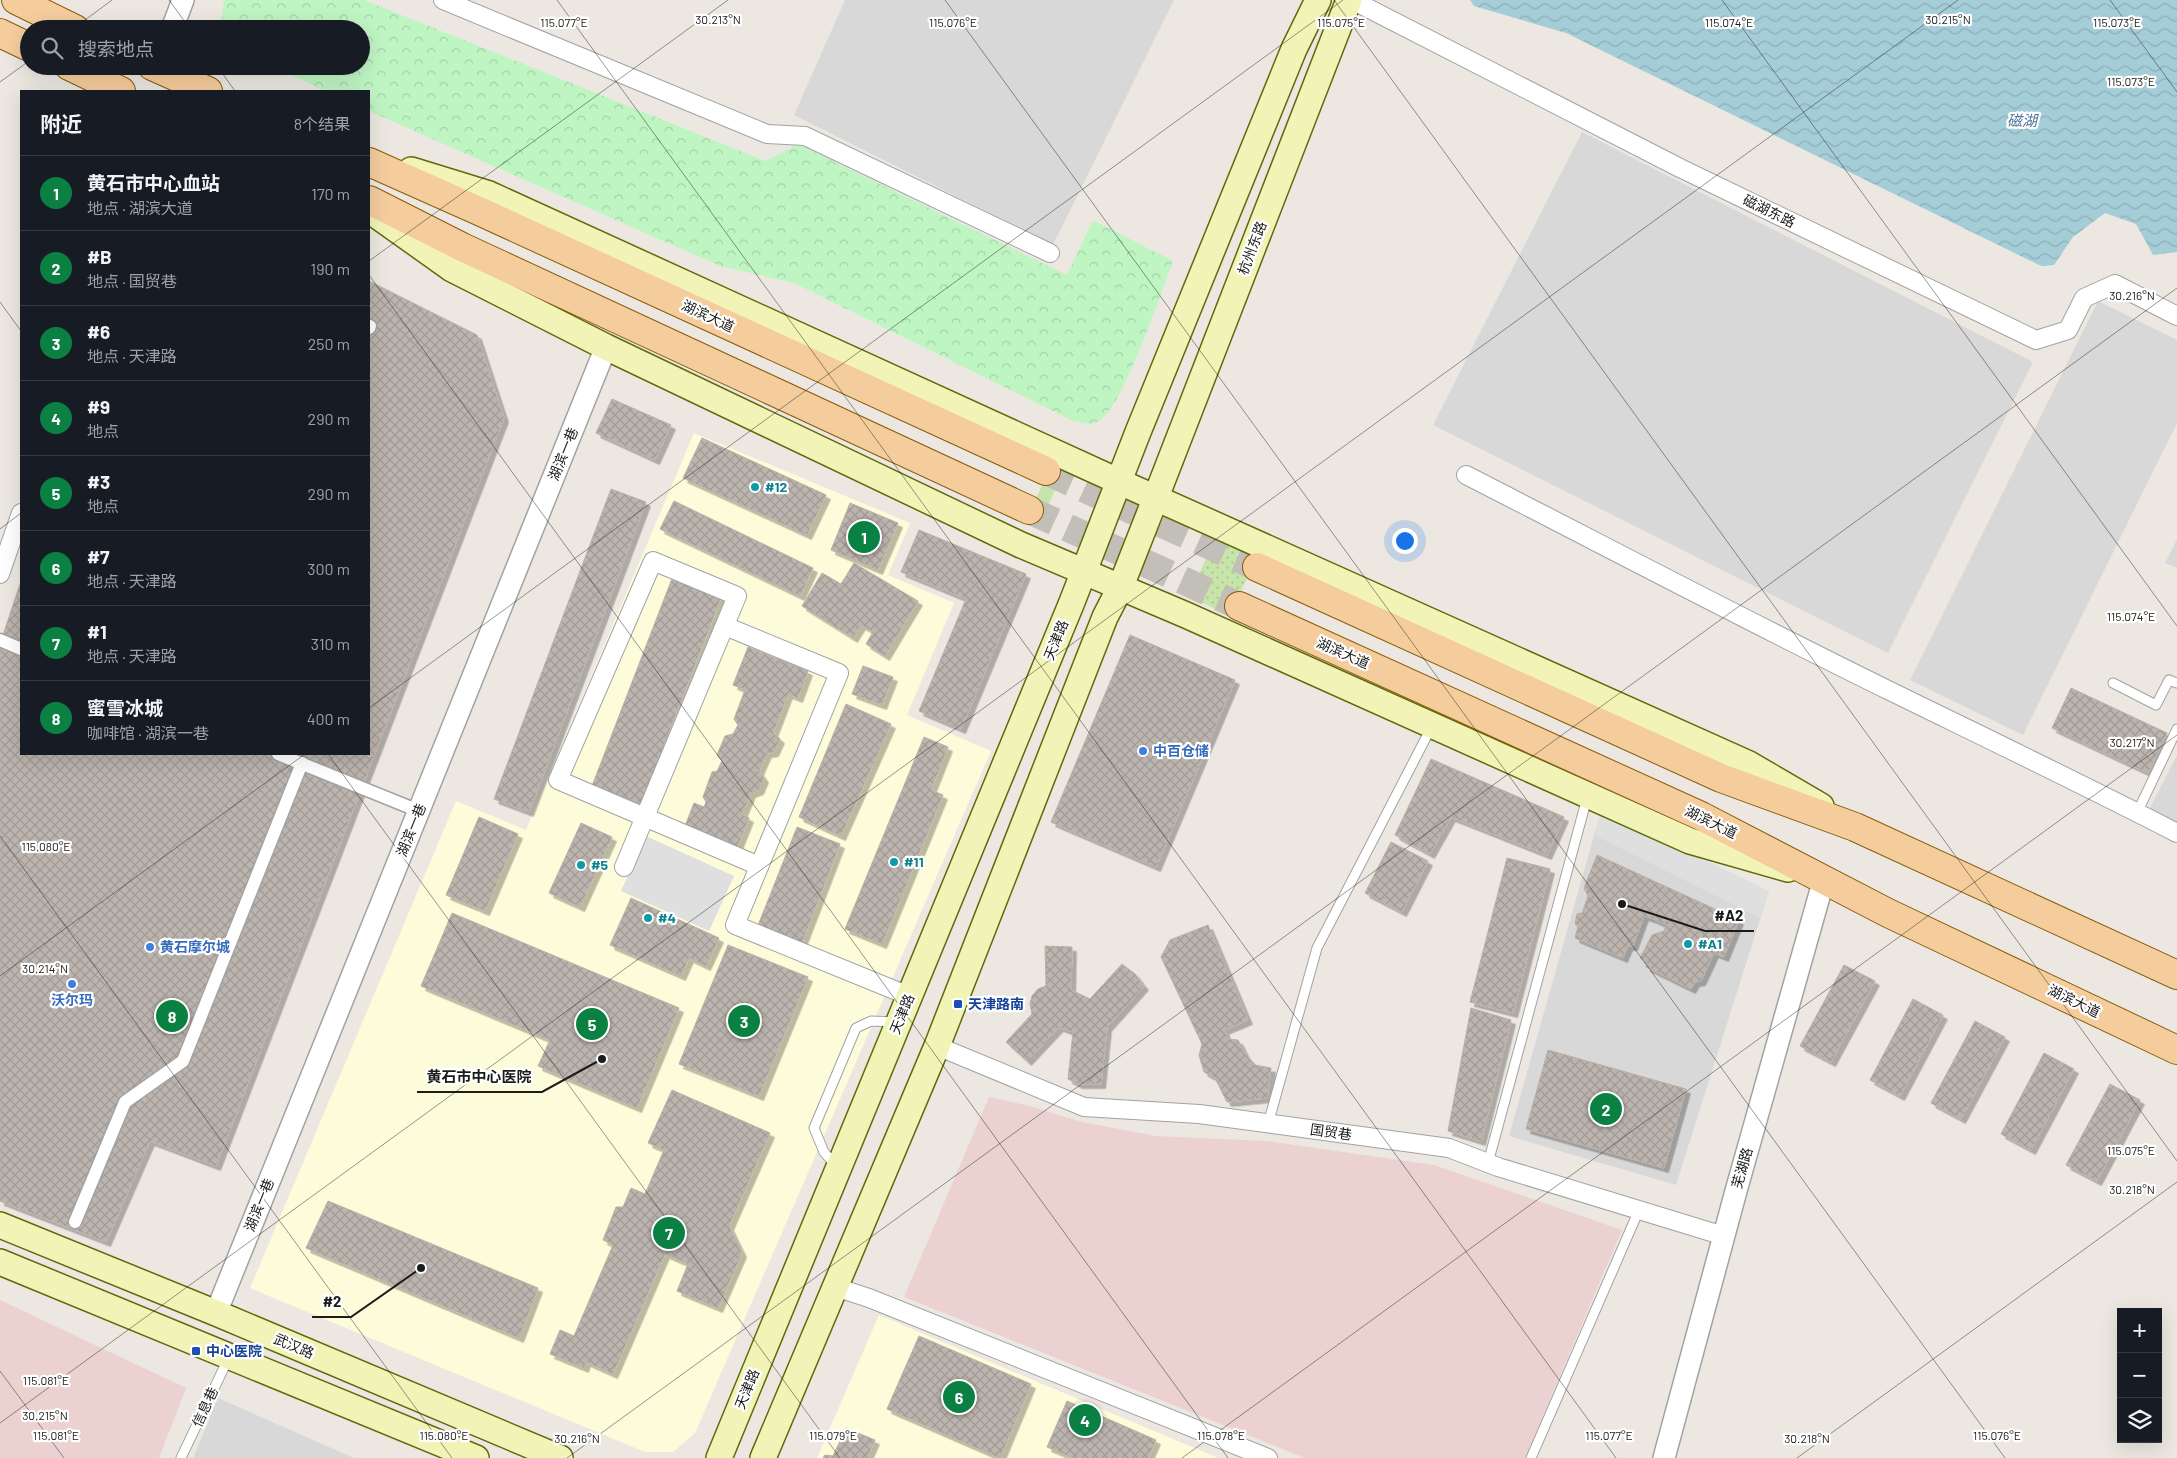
<!DOCTYPE html>
<html lang="zh">
<head>
<meta charset="utf-8">
<style>
	:root { --surface:#171b24; --page:#20242c; --text:#f1f3f6; --muted:#9ea1a6; --line:#363941; --accent:#0b8043 }
	body { margin:0; font-family:Barlow,"Noto Sans SC",sans-serif; background:var(--page); color:var(--text) }
	.controls { position:absolute; right:15px; bottom:15px; display:grid; overflow:hidden; border-radius:0px; box-shadow:0 5px 20px #0002 }
	.controls button { width:45px; height:45px; display:grid; place-items:center; padding:0; border:0; border-bottom:1px solid var(--line); background:var(--surface); color:var(--text); font:25px sans-serif }
	.you { position:absolute; left:1404px; top:540px; width:18px; height:18px; margin:-12px; border:4px solid #fff; border-radius:50%; background:#1a73e8; box-shadow:0 0 0 8px #1a73e833 }
	.badge { display:grid; place-items:center; width:32px; height:32px; border-radius:50%; background:var(--accent); color:#fff; font-size:16px; font-weight:700 }
	.pin { position:absolute; translate:-50% -50%; border:2px solid #fff; box-shadow:0 1px 5px #0006 }
	.list { margin:0; padding:0; list-style:none }
	h2 { display:flex; justify-content:space-between; align-items:center; height:65px; margin:0; padding:0 20px; font-size:21px }
	h2 small { font-size:16px; font-weight:400; color:var(--muted) }
	.list li { display:grid; grid-template-columns:32px 1fr auto; gap:15px; align-items:center; box-sizing:border-box; height:75px; padding:0 20px; border-top:1px solid var(--line) }
	.list b { display:block; font-size:19px; white-space:nowrap }
	.list p { margin:0; font-size:16px; white-space:nowrap; color:var(--muted) }
	.list em { font-size:16px; font-style:normal; color:var(--muted) }
	.icon { flex:none; width:28px; height:28px; fill:none; stroke:currentColor; stroke-width:2; stroke-linecap:round; stroke-linejoin:round }
	.map { position:relative; flex:none; width:2177px; height:1458px; overflow:hidden }
	.search { position:absolute; background:var(--surface); box-shadow:0 5px 20px #0002; left:20px; top:20px; width:350px; height:55px; display:flex; align-items:center; gap:12px; box-sizing:border-box; padding:0 18px; border-radius:28px; color:var(--muted); font-size:19px }
	.panel { position:absolute; background:var(--surface); box-shadow:0 5px 20px #0002; left:20px; top:90px; width:350px; height:665px; border-radius:0px }
	.map>svg:first-child { display:block }
	.residential { fill:#d9d8d8 }
	.commercial { fill:#ecd1d1 }
	.education { fill:#fcfcda }
	.grass { fill:#c7e4a9 }
	.park { fill:url(#park-crowns) }
	.garden { fill:url(#garden-dots) }
	.parking { fill:#dfdfdf }
	.water { fill:url(#water-waves) }
	.building { fill:url(#building-cross-hatch); stroke:#bcafa5; filter:url(#shadow) }
	.lines { fill:none; stroke-linecap:round; stroke-linejoin:round }
	.primary-tunnel { stroke:#c2bfb9; stroke-width:28; stroke-dasharray:28 14; stroke-linecap:butt }
	.service-casing { stroke:#a2a2a2; stroke-width:11 }
	.pedestrian-casing { stroke:#a2a2a2; stroke-width:15 }
	.minor-casing { stroke:#a2a2a2; stroke-width:20 }
	.tertiary-casing { stroke:#a2a2a2; stroke-width:24 }
	.secondary-casing { stroke:#60690c; stroke-width:28 }
	.primary-casing { stroke:#885c0a; stroke-width:30 }
	.service { stroke:#fff; stroke-width:9 }
	.pedestrian { stroke:#fff; stroke-width:12 }
	.minor { stroke:#fff; stroke-width:18 }
	.tertiary { stroke:#fff; stroke-width:21 }
	.secondary { stroke:#f2f4b7; stroke-width:25 }
	.primary { stroke:#f5cd9d; stroke-width:28 }
	.ticks { fill:none; stroke:#1b1b1b; stroke-width:1; stroke-opacity:0.45 }
	.culture-dot { fill:#0f9aa8; stroke:#fff; stroke-width:2 }
	.shop-dot { fill:#3f7fe0; stroke:#fff; stroke-width:2 }
	.transit-dot { fill:#1a4fb4; stroke:#fff; stroke-width:2 }
	.labels { text-anchor:middle; stroke-width:4.5; stroke-linejoin:round; paint-order:stroke }
	.street-label { font-size:14px; fill:#1b1b1b; stroke:#fff }
	.culture-label { font-size:14px; font-weight:bold; fill:#0d838f; stroke:#fff; text-anchor:start }
	.shop-label { font-size:14px; font-weight:bold; fill:#366cbe; stroke:#fff; text-anchor:start }
	.transit-label { font-size:14px; font-weight:bold; fill:#164399; stroke:#fff; text-anchor:start }
	.water-label { font-size:15px; font-style:italic; fill:#4c769c; stroke:#fff }
	.ticks-label { font-size:12px; text-anchor:middle; fill:#1b1b1b; stroke:#fff; stroke-width:4.5; stroke-linejoin:round; paint-order:stroke }
	.leader { fill:none; stroke:#1b1b1b; stroke-width:2 }
	.callout-dot { fill:#1b1b1b; stroke:#fff; stroke-width:2 }
	.callout-label { font-size:15px; text-anchor:middle; font-weight:bold; fill:#1b1b1b; stroke:#fff; stroke-width:4.5; stroke-linejoin:round; paint-order:stroke }
</style>
</head>
<body>
<div class="map">
<svg width="2177" height="1458" viewBox="0 0 2177 1458">
	<defs>
		<pattern id="park-crowns" width="20" height="18" patternUnits="userSpaceOnUse" patternTransform="scale(1.25)"><rect width="20" height="18" fill="#bff5c3"/><path d="M2 6a3 3 0 1 1 6 0M12 15a3 3 0 1 1 6 0" fill="none" stroke="#a4d1a7"/></pattern>
		<pattern id="garden-dots" width="8" height="8" patternUnits="userSpaceOnUse" patternTransform="scale(1.25)"><rect width="8" height="8" fill="#c7e4a9"/><path d="M2 2h.1M6 6h.1" fill="none" stroke="#aac391" stroke-width="1.8" stroke-linecap="round"/></pattern>
		<pattern id="water-waves" width="16" height="10" patternUnits="userSpaceOnUse" patternTransform="scale(1.25)"><rect width="16" height="10" fill="#a4cdd7"/><path d="M0 5q4-4 8 0t8 0" fill="none" stroke="#8dafb8"/></pattern>
		<pattern id="building-cross-hatch" width="8" height="8" patternUnits="userSpaceOnUse" patternTransform="scale(1.25)"><rect width="8" height="8" fill="#bcb4ae"/><path d="M0 0l8 8M0 8l8-8" fill="none" stroke="#a19a95"/></pattern>
		<filter id="shadow"><feDropShadow dx="4.5" dy="4.5" stdDeviation="0" flood-color="#0004"/></filter>
	</defs>
	<rect width="100%" height="100%" fill="#ece8e1"/>
	<!-- residential -->
	<g class="residential">
		<polygon points="845,0 1174,0 1053,245 794,115"/>
		<polygon points="1582,132 2033,362 1888,653 1433,425"/>
		<polygon points="2098,301 2177,340 2177,423 2023,735 1910,680"/>
		<polygon points="2177,539 2177,568 2165,563"/>
		<polygon points="2177,755 2177,827 2148,812"/>
		<polygon points="1601,811 1769,891 1676,1185 1509,1136"/>
		<polygon points="218,1398 354,1458 193,1458"/>
	</g>
	<!-- commercial -->
	<g class="commercial">
		<polygon points="989,1097 1030,1106 1082,1122 1156,1136 1267,1141 1434,1165 1622,1230 1525,1458 1305,1458 904,1297"/>
		<polygon points="0,1300 186,1388 159,1458 0,1458"/>
	</g>
	<!-- education -->
	<g class="education">
		<polygon points="694,433 910,523 888,575 954,603 907,715 991,751 695,1433 673,1452 645,1452 250,1288 456,801 526,830"/>
		<polygon points="879,1315 1218,1458 817,1458"/>
	</g>
	<!-- grass -->
	<polygon class="grass" points="1051,467 1063,473 1040,523 1027,517"/>
	<!-- park -->
	<path class="park" d="M224,0h140l401,161 33,-17 269,131 26,-55 80,41c-12,31 -50,147 -74,160 -9,5 -16,2 -26,0l-279,-138 -74,-17 -351,-155v-20h-44l-52,-25h88v-37h-139l-1,-3z"/>
	<!-- garden -->
	<polygon class="garden" points="1225,542 1258,557 1229,615 1196,600 1192,590 1210,549"/>
	<!-- parking -->
	<g class="parking">
		<polygon points="1601,811 1769,891 1760,918 1594,835"/>
		<polygon points="646,836 734,876 709,931 621,891"/>
	</g>
	<!-- water -->
	<polygon class="water" points="1470,0 2177,0 2177,252 2153,255 2136,224 2105,213 2073,237 2054,265 2041,266 1566,33 1474,6"/>
	<!-- building -->
	<g class="building">
		<polygon points="369,281 477,335 504,418 216,1166 150,1141 106,1242 0,1201 0,644 21,581 21,754 369,754"/>
		<polygon points="612,399 671,425 655,460 596,433"/>
		<polygon points="702,438 826,495 807,535 683,478"/>
		<polygon points="611,489 646,502 529,812 494,799"/>
		<polygon points="674,501 813,568 800,596 660,529"/>
		<polygon points="850,503 898,523 878,570 831,550"/>
		<polygon points="919,530 1026,574 961,729 919,711 966,599 901,572"/>
		<polygon points="854,563 918,601 885,656 866,644 873,632 861,625 853,638 802,606 822,573 841,584"/>
		<polygon points="673,576 722,595 641,804 592,786"/>
		<polygon points="1130,635 1235,680 1156,867 1051,822"/>
		<polygon points="748,647 808,671 798,698 788,694 773,733 780,739 774,752 767,753 759,771 764,778 759,790 751,793 742,814 749,818 737,848 685,826 694,803 704,807 706,802 703,797 712,772 717,771 722,761 717,755 725,736 733,734 738,725 734,719 745,690 733,685"/>
		<polygon points="863,666 893,677 882,705 852,694"/>
		<polygon points="2071,688 2167,733 2148,773 2052,728"/>
		<polygon points="846,704 891,724 841,836 799,817"/>
		<polygon points="924,737 948,747 931,790 943,795 882,944 845,929"/>
		<polygon points="1431,759 1564,817 1547,855 1451,817 1430,854 1395,835"/>
		<polygon points="479,817 518,834 485,911 446,895"/>
		<polygon points="581,823 612,837 580,907 549,893"/>
		<polygon points="797,827 840,844 801,945 757,928"/>
		<polygon points="1391,842 1428,861 1402,912 1365,893"/>
		<polygon points="1597,855 1667,887 1653,919 1644,916 1633,946 1628,946 1623,958 1575,938 1578,926 1575,924 1577,914 1582,913 1588,896 1584,888"/>
		<polygon points="1507,858 1550,869 1513,1013 1470,1002"/>
		<polygon points="1667,887 1739,920 1724,957 1714,953 1701,981 1695,982 1691,989 1646,967 1648,963 1640,958 1652,935 1664,931 1666,925 1653,919"/>
		<polygon points="631,898 719,938 706,966 689,958 681,976 610,945"/>
		<polygon points="452,913 679,1008 637,1108 538,1066 550,1040 421,986"/>
		<polygon points="1208,925 1248,1020 1224,1030 1228,1039 1238,1040 1245,1054 1255,1065 1271,1068 1267,1098 1227,1102 1215,1078 1204,1072 1199,1055 1202,1044 1161,957 1170,940"/>
		<polygon points="728,945 808,977 759,1096 679,1064"/>
		<polygon points="1045,946 1072,947 1071,990 1090,999 1122,964 1135,974 1144,986 1107,1027 1101,1084 1078,1084 1068,1079 1073,1032 1059,1027 1027,1061 1006,1042 1032,1014 1030,1004 1032,996 1038,989 1046,986"/>
		<polygon points="1844,965 1875,981 1831,1062 1800,1046"/>
		<polygon points="1913,999 1943,1015 1900,1096 1870,1080"/>
		<polygon points="1471,1008 1511,1020 1481,1141 1448,1131"/>
		<polygon points="1975,1021 2005,1037 1961,1119 1931,1103"/>
		<polygon points="1548,1050 1686,1089 1664,1168 1526,1129"/>
		<polygon points="2044,1053 2074,1069 2031,1150 2001,1134"/>
		<polygon points="2110,1084 2140,1100 2097,1181 2066,1165"/>
		<polygon points="672,1090 770,1133 729,1226 742,1253 718,1308 677,1291 688,1264 665,1254 613,1374 586,1362 584,1368 550,1354 560,1330 574,1336 613,1245 603,1240 616,1207 623,1207 631,1188 645,1194 664,1150 648,1143"/>
		<polygon points="328,1201 538,1288 519,1338 306,1248"/>
		<polygon points="919,1336 1031,1384 1000,1458 887,1409"/>
		<polygon points="1067,1401 1156,1440 1148,1458 1073,1458 1047,1447"/>
		<polygon points="846,1428 875,1440 867,1458 823,1458 825,1455 833,1456"/>
	</g>
	<g class="lines">
		<!-- primary-tunnel -->
		<g class="primary-tunnel">
			<polyline points="1046,471 1257,567"/>
			<polyline points="1029,510 1239,606"/>
		</g>
		<!-- service casing -->
		<g class="service-casing">
			<g id="service">
				<polyline points="2113,683 2156,705 2169,680 2177,683"/>
				<polyline points="2137,813 2177,729"/>
				<polyline points="1268,1124 1317,948 1431,728"/>
				<polyline points="1488,1163 1587,798"/>
				<polyline points="836,1166 824,1152 814,1128 856,1028 871,1021 896,1022"/>
				<polyline points="181,1458 229,1357"/>
				<polyline points="1531,1458 1639,1210"/>
			</g>
		</g>
		<!-- pedestrian casing -->
		<g class="pedestrian-casing">
			<g id="pedestrian">
				<polyline points="369,328 370,326"/>
				<polyline points="0,640 21,649"/>
				<polyline points="278,754 419,811"/>
				<polyline points="75,1222 125,1102 183,1061 302,763"/>
			</g>
		</g>
		<!-- minor casing -->
		<g class="minor-casing">
			<g id="minor">
				<polyline points="443,0 767,134 805,136 1050,253"/>
				<polyline points="1352,0 1680,168 2036,340 2068,330 2084,298 2115,284 2177,316"/>
				<path d="M1466,475c141,72 281,146 424,216 96,47 192,93 287,142"/>
				<polyline points="0,574 21,513"/>
				<polyline points="725,626 839,673 735,925 909,996"/>
				<polyline points="624,867 737,596 653,561 558,780 759,866"/>
				<polyline points="937,1046 1084,1107 1199,1114 1449,1148 1498,1167 1724,1236"/>
				<polyline points="835,1287 869,1298 1268,1458"/>
			</g>
		</g>
		<!-- tertiary casing -->
		<g class="tertiary-casing">
			<g id="tertiary">
				<polyline points="172,29 183,0"/>
				<polyline points="216,1313 606,347"/>
				<polyline points="1664,1458 1736,1191 1824,879"/>
			</g>
		</g>
		<!-- secondary casing -->
		<g class="secondary-casing">
			<g id="secondary">
				<polyline points="411,170 489,194 1120,482 1749,764 1821,806"/>
				<polyline points="369,210 452,269 606,347 1021,545 1186,615 1690,841 1788,869"/>
				<polyline points="0,1225 216,1313 560,1458"/>
				<polyline points="0,1262 476,1458"/>
				<polyline points="719,1458 1072,602 1138,432 1294,49 1318,0"/>
				<polyline points="763,1458 937,1046 1105,617 1121,586 1156,497 1349,0"/>
			</g>
		</g>
		<!-- primary casing -->
		<g class="primary-casing">
			<g id="primary">
				<polyline points="16,0 75,29"/>
				<polyline points="0,33 29,47"/>
				<polyline points="69,66 121,91"/>
				<polyline points="152,66 208,91"/>
				<polyline points="369,162 479,211 1046,471"/>
				<polyline points="369,200 462,247 1029,510"/>
				<polyline points="1257,567 1721,778 1855,827 2177,975"/>
				<polyline points="1239,606 1701,816 1888,913 2177,1050"/>
			</g>
		</g>
		<!-- service -->
		<use href="#service" class="service"/>
		<!-- pedestrian -->
		<use href="#pedestrian" class="pedestrian"/>
		<!-- minor -->
		<use href="#minor" class="minor"/>
		<!-- tertiary -->
		<use href="#tertiary" class="tertiary"/>
		<!-- secondary -->
		<use href="#secondary" class="secondary"/>
		<!-- primary -->
		<use href="#primary" class="primary"/>
	</g>
	<!-- ticks -->
	<path class="ticks" d="M169,0l21,29M557,0l1059,1458M945,0l1060,1458M1334,0l843,1161M1722,0l455,626M2110,0l67,92M73,29l39,-29M217,66l18,25M0,82l29,-21M369,261l359,-261M369,275l859,1183M0,302l21,29M0,529l21,-16M369,708l974,-708M328,754l512,704M0,836l452,622M0,976l305,-222M0,1371l64,87M0,1423l1958,-1423M567,1458l1610,-1170M1182,1458l995,-723M1797,1458l380,-276"/>
	<!-- markers -->
	<g class="culture-dot">
		<circle cx="755" cy="487" r="5"/>
		<circle cx="894" cy="862" r="5"/>
		<circle cx="581" cy="865" r="5"/>
		<circle cx="648" cy="918" r="5"/>
		<circle cx="1688" cy="944" r="5"/>
	</g>
	<g class="shop-dot">
		<circle cx="1143" cy="751" r="5"/>
		<circle cx="150" cy="947" r="5"/>
		<circle cx="72" cy="984" r="5"/>
	</g>
	<g class="transit-dot">
		<rect x="953" y="999" width="10" height="10" rx="2.5"/>
		<rect x="191" y="1346" width="10" height="10" rx="2.5"/>
	</g>
	<g class="labels">
		<!-- street labels -->
		<g class="street-label">
			<text transform="translate(1769 211) rotate(26)" y="5">磁湖东路</text>
			<text transform="translate(1252 248) rotate(-69)" y="5">杭州东路</text>
			<text transform="translate(708 316) rotate(25)" y="5">湖滨大道</text>
			<text transform="translate(563 454) rotate(-68)" y="5">湖滨一巷</text>
			<text transform="translate(1056 640) rotate(-68)" y="5">天津路</text>
			<text transform="translate(1343 653) rotate(24)" y="5">湖滨大道</text>
			<text transform="translate(1711 822) rotate(26)" y="5">湖滨大道</text>
			<text transform="translate(411 830) rotate(-68)" y="5">湖滨一巷</text>
			<text transform="translate(2074 1001) rotate(26)" y="5">湖滨大道</text>
			<text transform="translate(902 1014) rotate(-68)" y="5">天津路</text>
			<text transform="translate(1331 1132) rotate(8)" y="5">国贸巷</text>
			<text transform="translate(1742 1168) rotate(-74)" y="5">芜湖路</text>
			<text transform="translate(259 1205) rotate(-68)" y="5">湖滨一巷</text>
			<text transform="translate(294 1346) rotate(23)" y="5">武汉路</text>
			<text transform="translate(747 1389) rotate(-68)" y="5">天津路</text>
			<text transform="translate(205 1407) rotate(-65)" y="5">信息巷</text>
		</g>
		<!-- culture labels -->
		<g class="culture-label">
			<text x="765" y="492">#12</text>
			<text x="904" y="867">#11</text>
			<text x="591" y="870">#5</text>
			<text x="658" y="923">#4</text>
			<text x="1698" y="949">#A1</text>
		</g>
		<!-- shop labels -->
		<g class="shop-label">
			<text x="1153" y="756">中百仓储</text>
			<text x="160" y="952">黄石摩尔城</text>
			<text x="72" y="1005" text-anchor="middle">沃尔玛</text>
		</g>
		<!-- transit labels -->
		<g class="transit-label">
			<text x="968" y="1009">天津路南</text>
			<text x="206" y="1356">中心医院</text>
		</g>
		<!-- water labels -->
		<g class="water-label">
			<text x="2022" y="126">磁湖</text>
		</g>
	</g>
	<g class="ticks-label">
		<text x="718" y="24">30.213°N</text>
		<text x="1948" y="24">30.215°N</text>
		<text x="2117" y="27">115.073°E</text>
		<text x="564" y="27">115.077°E</text>
		<text x="953" y="27">115.076°E</text>
		<text x="1341" y="27">115.075°E</text>
		<text x="1729" y="27">115.074°E</text>
		<text x="2131" y="86">115.073°E</text>
		<text x="2132" y="300">30.216°N</text>
		<text x="2131" y="621">115.074°E</text>
		<text x="2132" y="747">30.217°N</text>
		<text x="46" y="851">115.080°E</text>
		<text x="45" y="973">30.214°N</text>
		<text x="2131" y="1155">115.075°E</text>
		<text x="2132" y="1194">30.218°N</text>
		<text x="46" y="1385">115.081°E</text>
		<text x="45" y="1420">30.215°N</text>
		<text x="56" y="1440">115.081°E</text>
		<text x="444" y="1440">115.080°E</text>
		<text x="833" y="1440">115.079°E</text>
		<text x="1221" y="1440">115.078°E</text>
		<text x="1609" y="1440">115.077°E</text>
		<text x="1997" y="1440">115.076°E</text>
		<text x="577" y="1443">30.216°N</text>
		<text x="1807" y="1443">30.218°N</text>
	</g>
	<!-- callouts -->
	<path class="leader" d="M1622 904L1705 931H1754M602 1059L542 1092H417M421 1268L351 1317H312"/>
	<g class="callout-dot">
		<circle cx="1622" cy="904" r="5"/>
		<circle cx="602" cy="1059" r="5"/>
		<circle cx="421" cy="1268" r="5"/>
	</g>
	<g class="callout-label">
		<text x="1729" y="921">#A2</text>
		<text x="479" y="1082">黄石市中心医院</text>
		<text x="332" y="1307">#2</text>
	</g>
</svg>
<div class="controls">
<button>+</button>
<button>−</button>
<button><svg class="icon" aria-label="layers" viewBox="0 0 24 24"><path d="M12 4l9 5-9 5-9-5zM3 14l9 5 9-5"/></svg></button>
</div>
<div class="you"></div>
<div class="pin badge" style="left:864px;top:537px">1</div>
<div class="pin badge" style="left:1606px;top:1109px">2</div>
<div class="pin badge" style="left:744px;top:1021px">3</div>
<div class="pin badge" style="left:1085px;top:1420px">4</div>
<div class="pin badge" style="left:592px;top:1024px">5</div>
<div class="pin badge" style="left:959px;top:1397px">6</div>
<div class="pin badge" style="left:669px;top:1233px">7</div>
<div class="pin badge" style="left:172px;top:1016px">8</div>
<div class="search"><svg class="icon" aria-label="search" viewBox="0 0 24 24"><circle cx="10" cy="10" r="6"/><path d="M15 15l6 6"/></svg>搜索地点</div>
<section class="panel">
<h2>附近<small>8个结果</small></h2>
<ul class="list">
<li><span class="badge">1</span><div><b>黄石市中心血站</b><p>地点 · 湖滨大道</p></div><em>170 m</em></li>
<li><span class="badge">2</span><div><b>#B</b><p>地点 · 国贸巷</p></div><em>190 m</em></li>
<li><span class="badge">3</span><div><b>#6</b><p>地点 · 天津路</p></div><em>250 m</em></li>
<li><span class="badge">4</span><div><b>#9</b><p>地点</p></div><em>290 m</em></li>
<li><span class="badge">5</span><div><b>#3</b><p>地点</p></div><em>290 m</em></li>
<li><span class="badge">6</span><div><b>#7</b><p>地点 · 天津路</p></div><em>300 m</em></li>
<li><span class="badge">7</span><div><b>#1</b><p>地点 · 天津路</p></div><em>310 m</em></li>
<li><span class="badge">8</span><div><b>蜜雪冰城</b><p>咖啡馆 · 湖滨一巷</p></div><em>400 m</em></li>
</ul>
</section>
</div>
</body>
</html>
